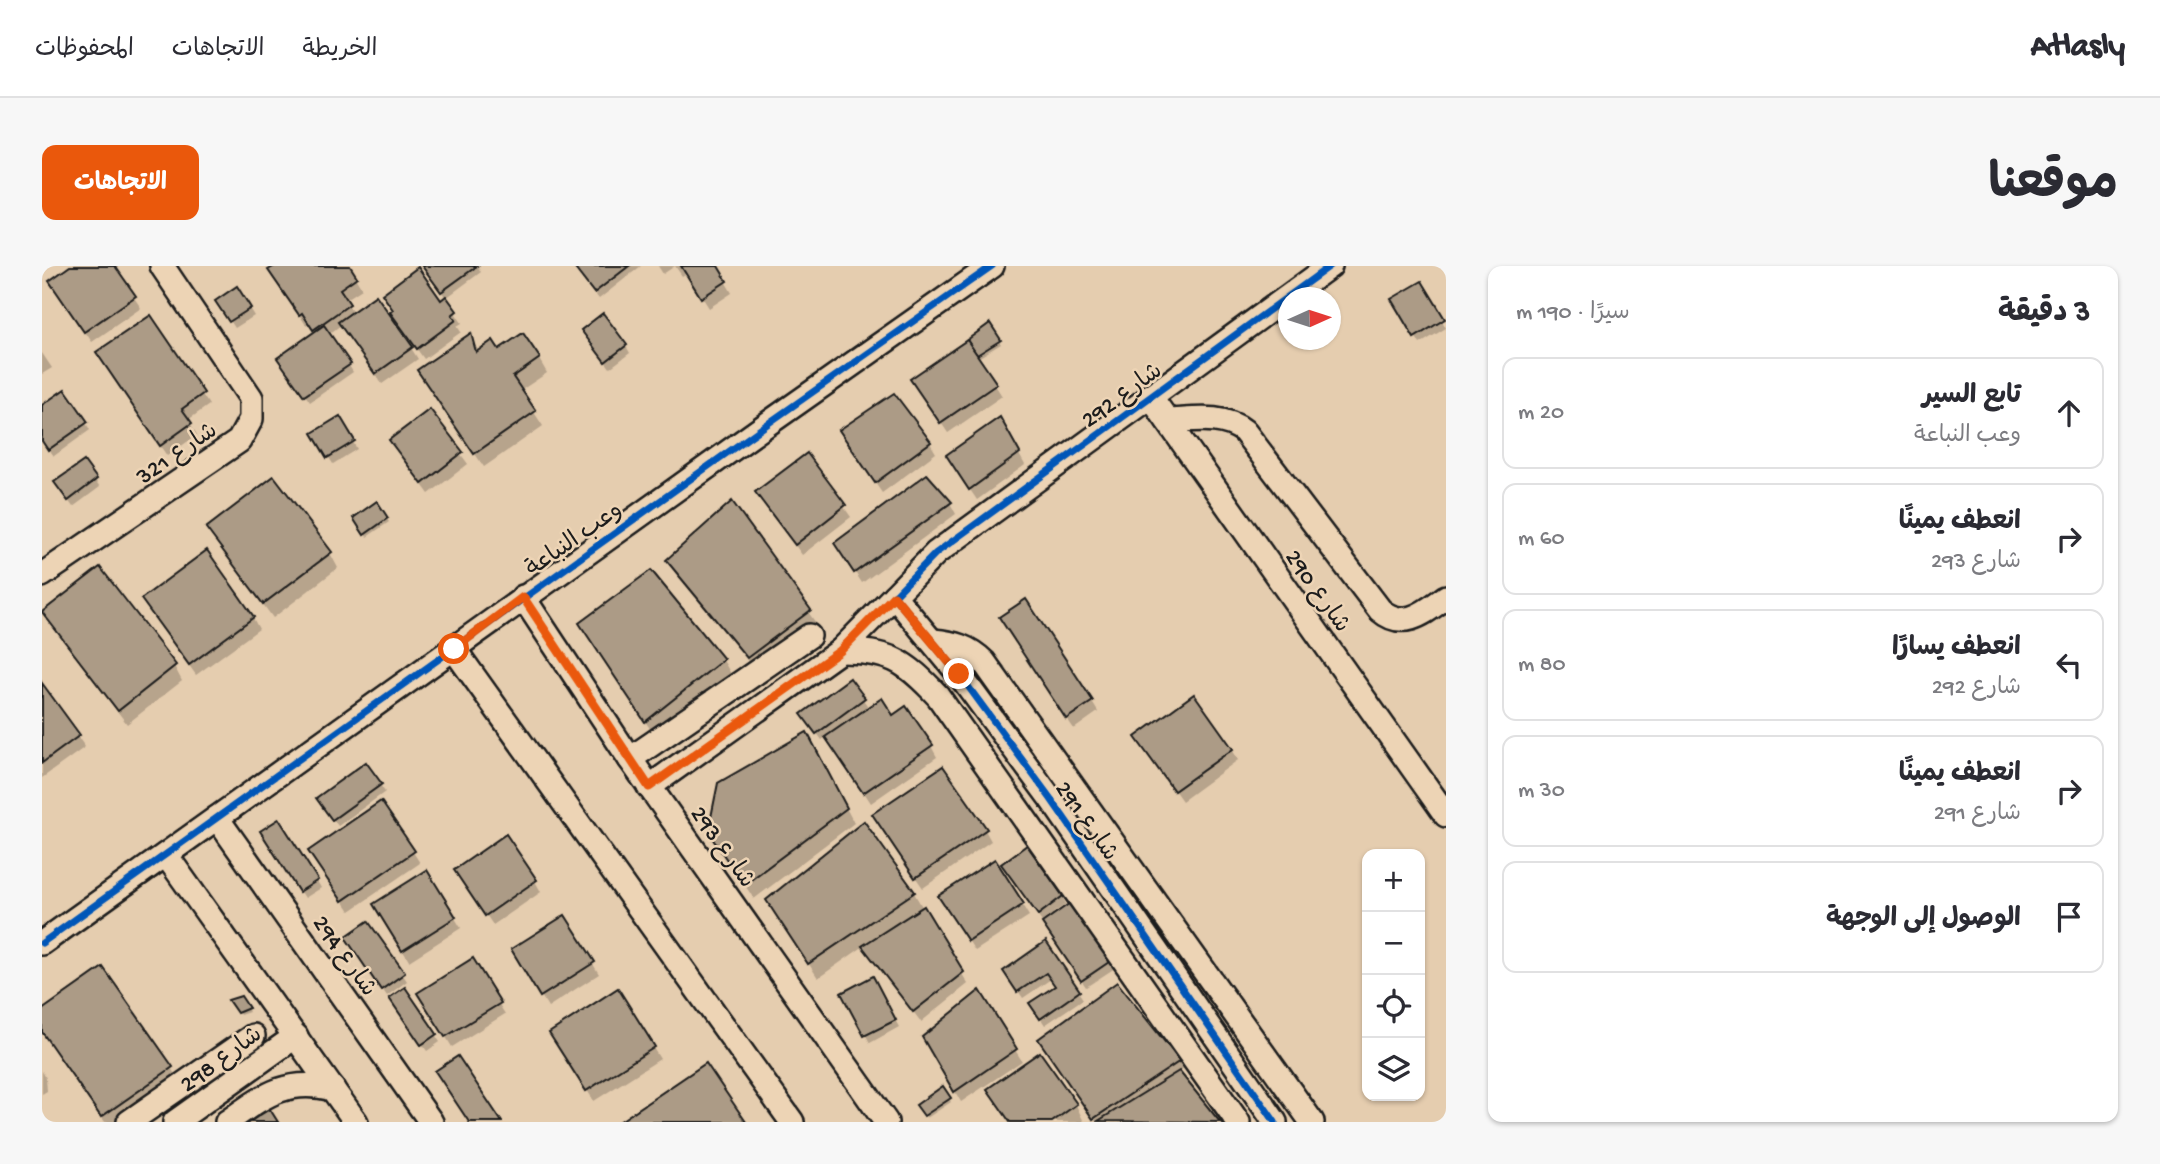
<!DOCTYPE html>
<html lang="ar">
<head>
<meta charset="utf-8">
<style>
	:root { --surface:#fff; --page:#f7f7f7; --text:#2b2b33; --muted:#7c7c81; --line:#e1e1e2; --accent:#ea580c }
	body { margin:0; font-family:"Gochi Hand","Playpen Sans Arabic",sans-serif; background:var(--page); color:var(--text); direction:rtl }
	.controls { position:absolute; right:21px; bottom:21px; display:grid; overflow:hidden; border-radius:14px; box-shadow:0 2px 5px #0004 }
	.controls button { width:63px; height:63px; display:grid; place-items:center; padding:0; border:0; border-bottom:2px solid var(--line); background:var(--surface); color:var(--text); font:35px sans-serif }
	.compass { position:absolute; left:1236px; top:21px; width:63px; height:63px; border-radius:50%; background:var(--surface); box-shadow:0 2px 5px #0004; rotate:87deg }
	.stop { position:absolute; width:21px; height:21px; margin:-16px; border:5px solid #ea580c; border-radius:50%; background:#fff }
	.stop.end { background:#ea580c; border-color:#fff; box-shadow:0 2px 7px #0008 }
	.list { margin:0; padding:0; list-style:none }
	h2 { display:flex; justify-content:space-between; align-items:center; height:91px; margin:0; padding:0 28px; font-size:30px }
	h2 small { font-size:23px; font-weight:400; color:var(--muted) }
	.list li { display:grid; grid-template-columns:46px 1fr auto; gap:21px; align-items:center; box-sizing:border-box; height:112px; margin:0 14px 14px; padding:0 14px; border:2px solid var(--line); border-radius:14px }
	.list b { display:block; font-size:26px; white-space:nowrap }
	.list p { margin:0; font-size:23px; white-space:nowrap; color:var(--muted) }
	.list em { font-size:23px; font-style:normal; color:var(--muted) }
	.icon { flex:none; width:38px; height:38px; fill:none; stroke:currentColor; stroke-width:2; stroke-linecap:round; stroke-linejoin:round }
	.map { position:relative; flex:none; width:1404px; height:856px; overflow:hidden; direction:ltr; border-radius:14px }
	header { display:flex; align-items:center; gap:42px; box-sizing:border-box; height:98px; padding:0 35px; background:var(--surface); border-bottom:2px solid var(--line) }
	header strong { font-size:33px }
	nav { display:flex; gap:38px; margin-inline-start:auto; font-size:24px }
	.intro { display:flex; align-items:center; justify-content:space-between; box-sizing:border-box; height:168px; padding:0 42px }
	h1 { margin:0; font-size:49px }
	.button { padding:18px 32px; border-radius:14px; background:var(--accent); color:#fff; font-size:24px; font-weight:700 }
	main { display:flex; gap:42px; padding:0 42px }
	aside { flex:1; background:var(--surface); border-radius:14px; box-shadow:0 2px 5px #0004 }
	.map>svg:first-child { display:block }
	.shadow { fill:#0003 }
	.building { fill:#ac9b86; stroke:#1c1c1c; stroke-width:2 }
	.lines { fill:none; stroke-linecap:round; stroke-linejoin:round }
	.street-casing { stroke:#1c1c1c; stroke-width:28 }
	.street { stroke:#edd4b5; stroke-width:23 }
	.cycleway-casing { stroke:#edd4b5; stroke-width:11 }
	.cycleway { stroke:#0057b8; stroke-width:7 }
	.route { stroke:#ea580c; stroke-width:9 }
	.labels { text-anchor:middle; stroke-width:5; stroke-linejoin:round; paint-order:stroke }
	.street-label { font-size:24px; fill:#1c1c1c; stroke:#edd4b5 }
</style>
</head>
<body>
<header>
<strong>Atlasly</strong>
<nav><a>الخريطة</a><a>الاتجاهات</a><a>المحفوظات</a></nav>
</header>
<div class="intro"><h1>موقعنا</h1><a class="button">الاتجاهات</a></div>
<main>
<aside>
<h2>3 دقيقة<small>سيرًا · 190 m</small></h2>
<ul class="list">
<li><svg class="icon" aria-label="ahead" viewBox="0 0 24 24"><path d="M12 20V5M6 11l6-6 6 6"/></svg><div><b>تابع السير</b><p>وعب النباعة</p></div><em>20 m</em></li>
<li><svg class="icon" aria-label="right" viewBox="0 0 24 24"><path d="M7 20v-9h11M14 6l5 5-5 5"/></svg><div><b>انعطف يمينًا</b><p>شارع 293</p></div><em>60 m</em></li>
<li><svg class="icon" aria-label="left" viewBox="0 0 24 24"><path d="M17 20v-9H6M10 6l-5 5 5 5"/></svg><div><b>انعطف يسارًا</b><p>شارع 292</p></div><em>80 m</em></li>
<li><svg class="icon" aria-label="right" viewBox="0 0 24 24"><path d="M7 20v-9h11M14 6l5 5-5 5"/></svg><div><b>انعطف يمينًا</b><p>شارع 291</p></div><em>30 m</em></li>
<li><svg class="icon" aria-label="arrive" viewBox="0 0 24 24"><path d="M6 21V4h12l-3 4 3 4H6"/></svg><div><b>الوصول إلى الوجهة</b></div></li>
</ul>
</aside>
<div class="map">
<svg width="1404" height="856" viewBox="0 0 1404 856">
	<rect width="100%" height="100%" fill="#e5cdaf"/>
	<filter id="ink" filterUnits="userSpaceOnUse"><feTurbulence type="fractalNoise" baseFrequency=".0143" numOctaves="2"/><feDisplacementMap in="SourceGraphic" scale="14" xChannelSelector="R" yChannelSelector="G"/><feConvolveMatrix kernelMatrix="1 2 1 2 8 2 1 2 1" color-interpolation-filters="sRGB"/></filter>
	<g filter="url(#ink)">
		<!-- shadow -->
		<g class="shadow">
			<polygon points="31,0 71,0 99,42 50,76 16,26"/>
			<polygon points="236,0 306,0 320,23 303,34 311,47 369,82 376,93 340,118 299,59 287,68 311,106 268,136 242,99 274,67 267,57 264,59 235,16"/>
			<polygon points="382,0 435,0 439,6 404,32"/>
			<polygon points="531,0 599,0 557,33"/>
			<polygon points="616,0 633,0 621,8"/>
			<polygon points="633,0 674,0 690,27 667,42 645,7 640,10"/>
			<polygon points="1380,17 1404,62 1378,78 1352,34"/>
			<polygon points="195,23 212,50 193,62 175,35"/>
			<polygon points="404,33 420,57 415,60 419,66 382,93 357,58"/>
			<polygon points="109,51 167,139 146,154 155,169 125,190 63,98"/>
			<polygon points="947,60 959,78 936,92 960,130 906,167 877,124"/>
			<polygon points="428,70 437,86 456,85 497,93 505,107 478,125 501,160 442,201 386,119"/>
			<polygon points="546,71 584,80 588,87 568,102"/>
			<polygon points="0,87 10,102 0,108"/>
			<polygon points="0,141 44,157 48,164 12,190 0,174"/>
			<polygon points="388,146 426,198 387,228 356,186"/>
			<polygon points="297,152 315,183 291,198 272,168"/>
			<polygon points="958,154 983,199 935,234 912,200"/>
			<polygon points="805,176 888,177 894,187 840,227"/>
			<polygon points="765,189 809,251 760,289 716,227"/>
			<polygon points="41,197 58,221 31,241 19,224"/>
			<polygon points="885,211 908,237 914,248 820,317 801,288"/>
			<polygon points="334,237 347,256 325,271 313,252"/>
			<polygon points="690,238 776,360 714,405 634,308 626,294"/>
			<polygon points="166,263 288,287 296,302 231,352"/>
			<polygon points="107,344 211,352 217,363 154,409"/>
			<polygon points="2,346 132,400 140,415 85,458 11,360"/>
			<polygon points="965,363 1050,436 1056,446 1032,463"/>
			<polygon points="547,372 681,394 689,408 613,470"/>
			<polygon points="808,415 827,442 851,451 889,480 895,491 829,537 785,470 780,474 766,455"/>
			<polygon points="0,420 43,481 0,512"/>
			<polygon points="1102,482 1190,483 1196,494 1140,535"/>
			<polygon points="773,483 812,557 712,633 677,580"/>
			<polygon points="324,499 343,526 296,560 281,540"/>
			<polygon points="822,557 872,627 926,718 879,756 822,680 776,712 735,649"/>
			<polygon points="838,560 943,564 949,575 881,622"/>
			<polygon points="221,566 275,615 279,622 263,632"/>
			<polygon points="371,586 378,597 308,645 275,596"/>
			<polygon points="953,595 987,650 933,685 905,641"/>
			<polygon points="965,605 1020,631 1024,638 1011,647 1013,650 1031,638 1073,702 1044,721"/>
			<polygon points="385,606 419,662 367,695 333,638"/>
			<polygon points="421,615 493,615 499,626 451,659"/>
			<polygon points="523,652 557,708 506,741 471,684"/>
			<polygon points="326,657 365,715 345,730 309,678"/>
			<polygon points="1004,677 1041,733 1003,759 989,738 1015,721 1009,713 981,732 967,712"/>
			<polygon points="430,695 463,748 410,781 378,728"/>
			<polygon points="830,712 857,761 828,777 802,728"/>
			<polygon points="362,724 398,776 385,785 353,740"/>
			<polygon points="575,725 618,793 552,835 515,778"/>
			<polygon points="937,726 980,795 919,836 882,772"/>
			<polygon points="199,732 207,746 198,749 188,735"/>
			<polygon points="0,746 129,802 138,816 81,856 63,856 0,765"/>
			<polygon points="1003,781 1137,796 1141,803 1136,806 1176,856 1055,856"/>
			<polygon points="998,788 1034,839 1042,856 968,856"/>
			<polygon points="0,805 4,812 5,825 0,828"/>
			<polygon points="900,823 909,836 885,852 877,839"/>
		</g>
		<!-- building -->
		<g class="building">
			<polygon points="28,0 73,0 94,30 42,66 7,15"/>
			<polygon points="233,0 308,0 315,11 298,23 308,38 271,64 260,47 257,49 226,4"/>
			<polygon points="380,0 435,0 399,26"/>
			<polygon points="531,0 587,0 552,27"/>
			<polygon points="639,0 676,0 685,15 659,32"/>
			<polygon points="376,1 399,34 404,30 415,45 410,49 414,54 375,83 348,46 351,44 340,28"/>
			<polygon points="1380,15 1403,53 1372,72 1349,33"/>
			<polygon points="195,20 209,42 187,56 173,35"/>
			<polygon points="334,29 371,81 333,108 296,56"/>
			<polygon points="561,47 585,79 563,96 539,64"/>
			<polygon points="109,49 162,127 140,143 150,157 118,180 54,86"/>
			<polygon points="948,57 959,74 935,89 925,74"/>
			<polygon points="282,59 309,98 262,130 235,92"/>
			<polygon points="429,67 434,86 451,74 457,83 481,67 498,92 471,111 494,145 432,188 375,104"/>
			<polygon points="925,74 955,118 898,157 868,113"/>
			<polygon points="23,123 46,156 6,184 0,175 0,139"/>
			<polygon points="852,127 889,176 833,217 797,164"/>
			<polygon points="388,143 421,186 380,218 347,174"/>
			<polygon points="298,150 313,175 285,192 270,167"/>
			<polygon points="958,151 978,187 927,224 904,189"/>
			<polygon points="765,187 804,239 753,279 713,226"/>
			<polygon points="42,195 55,213 26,235 12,216"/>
			<polygon points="885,208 910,236 812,307 792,277"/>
			<polygon points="232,210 290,286 221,338 164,262"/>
			<polygon points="335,235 346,252 322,269 311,252"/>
			<polygon points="690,235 769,344 705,392 624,294"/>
			<polygon points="165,284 212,351 147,399 99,333"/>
			<polygon points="58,301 134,399 76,445 0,346"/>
			<polygon points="609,304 682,393 603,456 537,357"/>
			<polygon points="984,333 1051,435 1024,453 957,351"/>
			<polygon points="808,412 823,432 774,468 759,448"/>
			<polygon points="0,417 38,469 0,497"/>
			<polygon points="1152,428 1191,483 1132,525 1093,471"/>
			<polygon points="840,432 851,449 864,440 891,479 821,527 783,471"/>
			<polygon points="765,466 805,542 702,619 666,566 676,517"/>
			<polygon points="324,496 340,518 290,554 274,532"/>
			<polygon points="901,500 945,563 873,612 830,548"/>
			<polygon points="339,535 373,585 300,635 266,585"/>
			<polygon points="237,553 276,614 257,626 218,565"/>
			<polygon points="822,555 873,626 766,698 724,634"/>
			<polygon points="464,568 495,614 443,650 412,604"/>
			<polygon points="985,579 1021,630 996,649 959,598"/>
			<polygon points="953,593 982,638 926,675 896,630"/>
			<polygon points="385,604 414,651 360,685 331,638"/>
			<polygon points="1031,635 1070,694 1039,715 1000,657"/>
			<polygon points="882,640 922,706 871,746 820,680"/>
			<polygon points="523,649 553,696 498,731 469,683"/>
			<polygon points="326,655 363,707 339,724 303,671"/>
			<polygon points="1004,675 1038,725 998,753 987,737 1013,720 1004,707 975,726 961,705"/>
			<polygon points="431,692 459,737 403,771 375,727"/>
			<polygon points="61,701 131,801 59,851 0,766 0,744"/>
			<polygon points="831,710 854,754 822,770 799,727"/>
			<polygon points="1075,716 1138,795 1051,853 996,773"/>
			<polygon points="363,721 395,768 379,779 347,732"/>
			<polygon points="576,722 613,781 544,825 507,767"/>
			<polygon points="938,724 975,783 912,826 880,771"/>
			<polygon points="199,730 207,742 195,747 186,734"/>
			<polygon points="998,786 1035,838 1010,856 968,856 945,823"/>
			<polygon points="416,790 460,856 427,856 393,805"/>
			<polygon points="664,797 704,856 577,856"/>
			<polygon points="1137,805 1178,856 1056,855"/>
			<polygon points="901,820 909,832 882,850 874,839"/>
			<polygon points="224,837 236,856 200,856"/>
		</g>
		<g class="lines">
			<!-- street casing -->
			<g class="street-casing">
				<g id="street">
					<polyline points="1108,130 1404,549"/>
					<path d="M1126,155c26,-1 54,-7 76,10l136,179c24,21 45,2 66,-13"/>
					<polyline points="0,309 197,175 209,153 209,132 120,0"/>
					<polyline points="481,331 588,493 844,856"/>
					<path d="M891,375c21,2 36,6 51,21l328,460"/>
					<polyline points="412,383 750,856"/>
					<path d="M798,385c50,0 64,9 98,45l300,426"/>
					<polyline points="588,493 767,370"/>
					<polyline points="607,521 798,385 852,330"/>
					<polyline points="175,552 389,856"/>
					<polyline points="124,589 314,856"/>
					<polyline points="0,677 731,154 950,0"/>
					<polyline points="87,856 211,770"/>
					<polyline points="133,856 254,770"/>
					<path d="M185,856c37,-26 60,-45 106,-33"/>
					<polyline points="1233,856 1009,533 917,408 852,330 894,287 1288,0"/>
				</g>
			</g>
			<!-- street -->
			<use href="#street" class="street"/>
			<!-- cycleway casing -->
			<g class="cycleway-casing">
				<g id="cycleway">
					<polyline points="0,677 731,154 950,0"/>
					<polyline points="1233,856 1009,533 917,408 852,330 894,287 1288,0"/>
				</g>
			</g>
			<!-- cycleway -->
			<use href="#cycleway" class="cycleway"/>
		</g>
	</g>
	<g class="lines" filter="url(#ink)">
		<!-- route -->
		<polyline class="route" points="412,383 481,331 607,521 798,385 852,330 917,408"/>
	</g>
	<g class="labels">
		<!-- street labels -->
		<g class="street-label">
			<text transform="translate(1079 128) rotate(-36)" y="8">شارع 292</text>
			<text transform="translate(134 186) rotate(-34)" y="8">شارع 321</text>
			<text transform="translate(531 272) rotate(-35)" y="8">وعب النباعة</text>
			<text transform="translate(1277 324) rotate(55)" y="8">شارع 290</text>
			<text transform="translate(1046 554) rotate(55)" y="8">شارع 291</text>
			<text transform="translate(682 580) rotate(55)" y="8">شارع 293</text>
			<text transform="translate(304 689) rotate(55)" y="8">شارع 294</text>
			<text transform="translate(178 792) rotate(-36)" y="8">شارع 298</text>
		</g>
	</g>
</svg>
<div class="controls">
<button>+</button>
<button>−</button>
<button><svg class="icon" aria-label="locate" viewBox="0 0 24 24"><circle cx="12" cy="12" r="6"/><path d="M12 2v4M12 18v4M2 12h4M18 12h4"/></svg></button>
<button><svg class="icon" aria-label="layers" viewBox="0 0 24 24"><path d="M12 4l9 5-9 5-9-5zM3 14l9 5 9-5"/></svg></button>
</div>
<svg class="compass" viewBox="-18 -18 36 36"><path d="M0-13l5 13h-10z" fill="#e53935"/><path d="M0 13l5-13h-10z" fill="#7c7c81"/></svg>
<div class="stop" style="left:412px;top:383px"></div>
<div class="stop end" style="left:917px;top:408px"></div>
</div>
</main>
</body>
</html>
